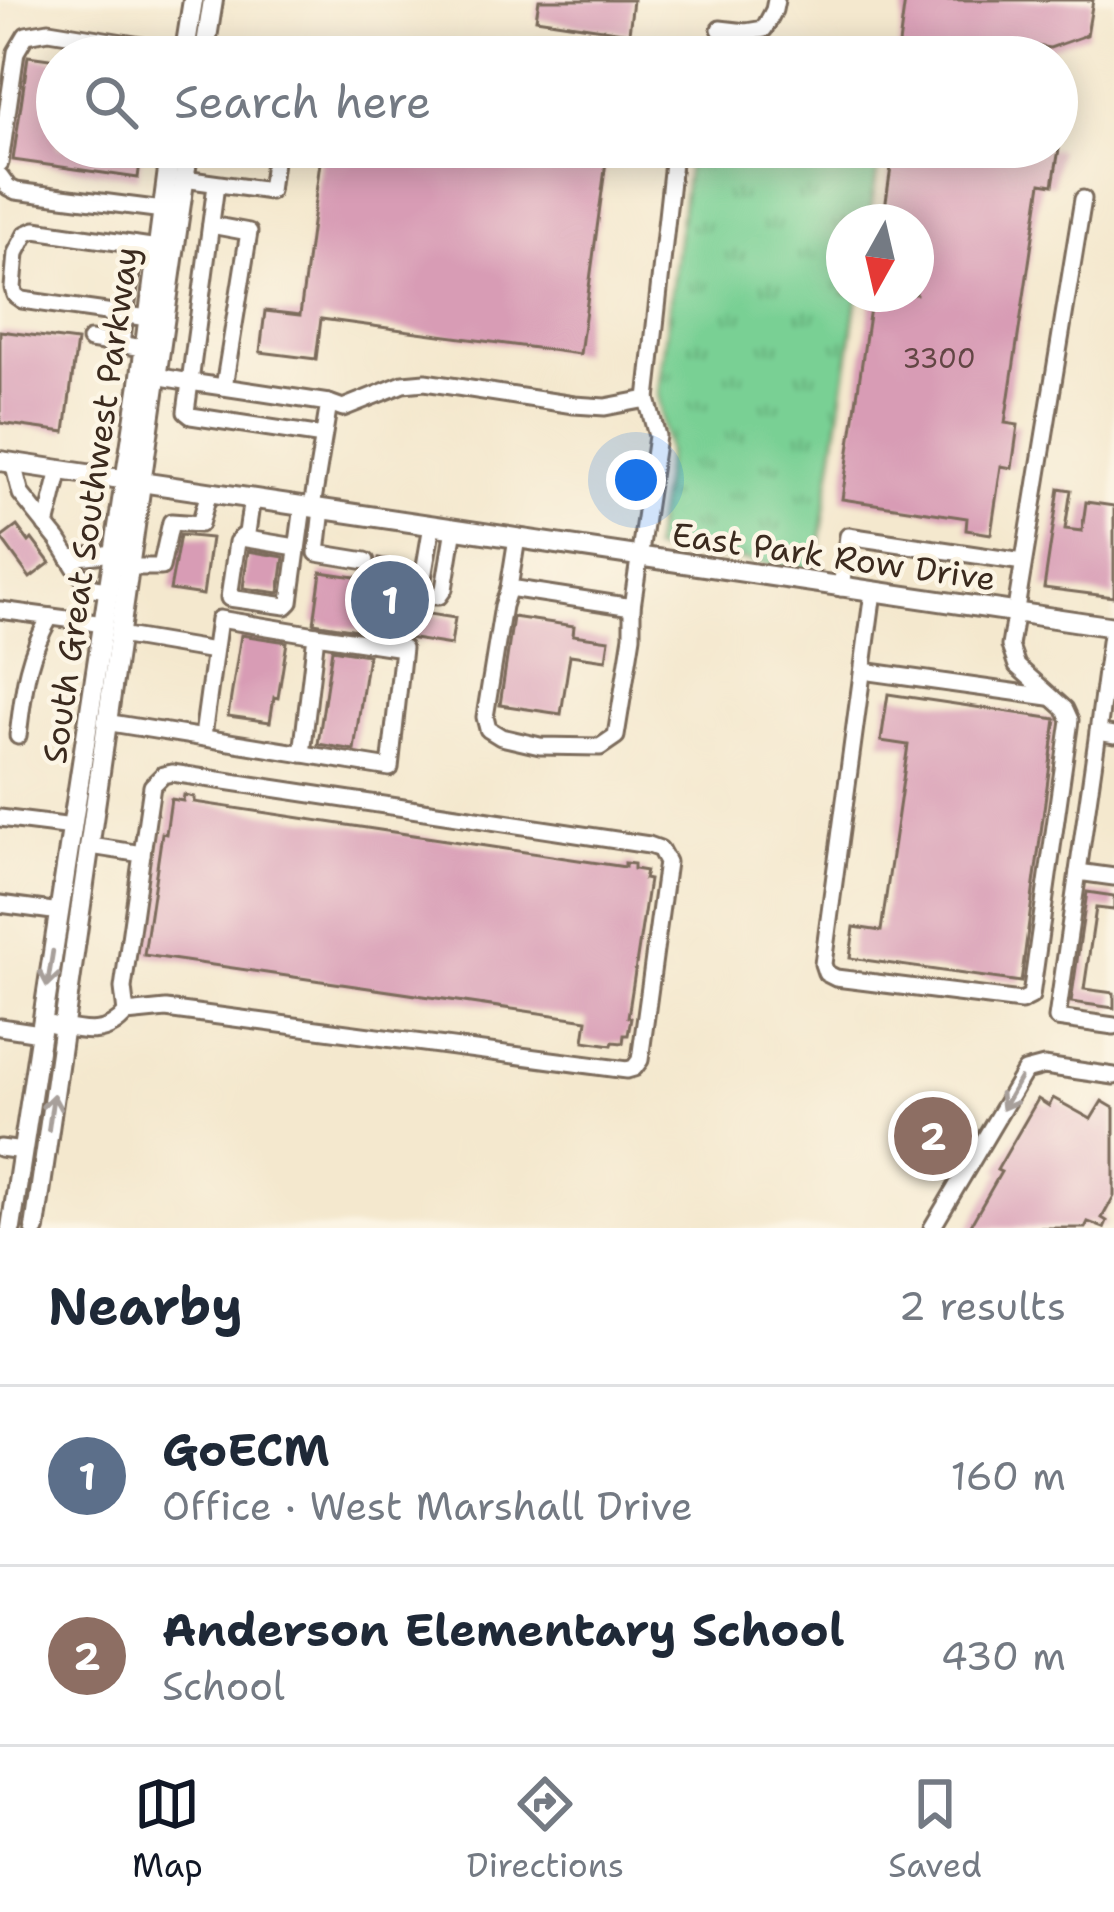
<!DOCTYPE html>
<html lang="en">
<head>
<meta charset="utf-8">
<style>
	:root { --surface:#fff; --page:#f6f6f7; --text:#1f2937; --muted:#747a83; --line:#e0e1e3; --accent:#111827 }
	body { margin:0; font-family:"Shantell Sans",sans-serif; background:var(--page); color:var(--text) }
	.compass { position:absolute; left:826px; top:204px; width:108px; height:108px; border-radius:50%; background:var(--surface); box-shadow:0 6px 30px #0003; rotate:188deg }
	.you { position:absolute; left:636px; top:480px; width:42px; height:42px; margin:-30px; border:9px solid #fff; border-radius:50%; background:#1a73e8; box-shadow:0 0 0 18px #1a73e833 }
	.badge { display:grid; place-items:center; width:78px; height:78px; border-radius:50%; background:var(--accent); color:#fff; font-size:39px; font-weight:700 }
	.pin { position:absolute; translate:-50% -50%; border:6px solid #fff; box-shadow:0 3px 12px #0006 }
	.list { margin:0; padding:0; list-style:none }
	h2 { display:flex; justify-content:space-between; align-items:center; height:156px; margin:0; padding:0 48px; font-size:51px }
	h2 small { font-size:39px; font-weight:400; color:var(--muted) }
	.list li { display:grid; grid-template-columns:78px 1fr auto; gap:36px; align-items:center; box-sizing:border-box; height:180px; padding:0 48px; border-top:3px solid var(--line) }
	.list b { display:block; font-size:45px; white-space:nowrap }
	.list p { margin:0; font-size:39px; white-space:nowrap; color:var(--muted) }
	.list em { font-size:39px; font-style:normal; color:var(--muted) }
	.icon { flex:none; width:66px; height:66px; fill:none; stroke:currentColor; stroke-width:2; stroke-linecap:round; stroke-linejoin:round }
	.map { position:relative; flex:none; width:1114px; height:1228px; overflow:hidden }
	.search { position:absolute; background:var(--surface); box-shadow:0 6px 30px #0003; left:36px; right:36px; top:36px; height:132px; display:flex; align-items:center; gap:30px; box-sizing:border-box; padding:0 42px; border-radius:66px; color:var(--muted); font-size:45px }
	.sheet { height:516px; background:var(--surface) }
	nav { display:flex; justify-content:space-around; align-items:center; box-sizing:border-box; height:168px; border-top:3px solid var(--line); background:var(--surface); font-size:33px; color:var(--muted) }
	nav a { display:grid; justify-items:center; gap:6px }
	nav .on { color:var(--accent) }
	.map>svg:first-child { display:block }
	.grass { fill:url(#grass-tufts); stroke:#5a7d59; stroke-width:3 }
	.building { fill:#d89cb5 }
	.lines { fill:none; stroke-linecap:round; stroke-linejoin:round }
	.minor-casing { stroke:#7c6c5c; stroke-width:21 }
	.major-casing { stroke:#7c6c5c; stroke-width:24 }
	.minor { stroke:#fff; stroke-width:15 }
	.major { stroke:#fff; stroke-width:18 }
	.oneway { stroke:#a79f9a }
	.labels { text-anchor:middle; stroke-width:9; stroke-linejoin:round; paint-order:stroke }
	.number-label { font-size:27px; fill:#624644 }
	.street-label { font-size:33px; fill:#3b2a1e; stroke:#fcf5e5 }
</style>
</head>
<body>
<div class="map">
<svg width="1114" height="1228" viewBox="0 0 1114 1228">
	<defs>
		<pattern id="grass-tufts" width="24" height="20" patternUnits="userSpaceOnUse" patternTransform="scale(3)"><rect width="24" height="20" fill="#79d094"/><path d="M3 7l-1-3M5 7V3M7 7l1-3M15 17l-1-3M17 17v-4M19 17l1-3" fill="none" stroke="#64a978"/></pattern>
	</defs>
	<rect width="100%" height="100%" fill="#fcf5e5"/>
	<filter id="ink" filterUnits="userSpaceOnUse"><feTurbulence type="fractalNoise" baseFrequency=".00833" numOctaves="2"/><feDisplacementMap in="SourceGraphic" scale="24" xChannelSelector="R" yChannelSelector="G"/><feConvolveMatrix kernelMatrix="1 2 1 2 8 2 1 2 1" color-interpolation-filters="sRGB"/></filter>
	<filter id="wash" filterUnits="userSpaceOnUse"><feTurbulence type="fractalNoise" baseFrequency=".004" numOctaves="4" result="noise"/><feDisplacementMap in="SourceGraphic" scale="48" xChannelSelector="R" yChannelSelector="G"/><feGaussianBlur stdDeviation="2.7" result="paint"/><feColorMatrix in="noise" values="0 0 0 0 0 0 0 0 0 0 0 0 0 0 0 0 0 1.4 0 .05"/><feComposite in="paint" operator="in"/></filter>
	<g filter="url(#wash)">
		<rect width="100%" height="100%" fill="#f4e8ce"/>
		<!-- grass -->
		<polygon class="grass" points="690,147 881,147 869,222 844,222 844,294 858,294 816,569 652,550 667,453 658,393"/>
		<g id="blocks">
			<!-- building -->
			<g class="building">
				<polygon points="539,0 633,0 629,33 536,19"/>
				<polygon points="905,0 1093,0 1087,35 1050,48 1014,43 1012,57 963,53 962,57 934,57 898,52"/>
				<polygon points="28,56 57,60 57,147 142,147 138,178 13,160"/>
				<polygon points="322,147 608,147 580,354 321,319 316,359 260,352 265,311 300,315"/>
				<polygon points="894,147 1059,149 1053,185 1041,183 1005,423 1018,425 1012,468 1001,466 991,534 966,530 967,518 842,499 872,294 916,294 916,222 883,222"/>
				<polygon points="0,331 77,341 65,432 0,423"/>
				<polygon points="1059,488 1071,490 1065,529 1082,531 1086,502 1114,506 1114,597 1044,588"/>
				<polygon points="17,526 29,542 32,539 50,563 30,578 1,538"/>
				<polygon points="180,535 211,538 203,595 170,590"/>
				<polygon points="248,551 284,557 279,593 243,588"/>
				<polygon points="379,558 410,563 403,610 455,618 451,645 314,623 321,572 375,580"/>
				<polygon points="513,617 574,626 573,635 609,640 606,660 570,655 561,714 500,705"/>
				<polygon points="241,635 287,642 278,698 274,697 270,722 228,716"/>
				<polygon points="332,649 368,655 354,750 318,744"/>
				<polygon points="888,694 1056,719 1021,982 850,958 854,927 881,931 908,745 881,741"/>
				<polygon points="184,795 194,797 194,802 625,867 625,863 634,864 634,869 646,871 644,879 649,880 628,1017 631,1018 628,1035 624,1035 623,1043 613,1042 612,1045 584,1041 587,1020 144,955 162,833 166,834 171,799 183,801"/>
				<polygon points="1087,892 1114,896 1114,910 1096,908 1084,989 1114,993 1114,1008 1071,1002"/>
				<polygon points="1053,1098 1091,1119 1102,1101 1114,1108 1114,1196 1102,1218 1107,1221 1104,1228 1088,1222 1085,1228 969,1228 1001,1172 997,1170 1038,1099 1049,1106"/>
			</g>
		</g>
	</g>
	<g filter="url(#ink)">
		<use href="#blocks" fill-opacity="0" stroke="#7c6c5c" stroke-width="3"/>
		<g class="lines">
			<!-- minor casing -->
			<g class="minor-casing">
				<g id="minor">
					<polyline points="720,29 746,32 764,29 774,10 776,0"/>
					<polyline points="0,163 16,52 26,35 49,31 185,53"/>
					<polyline points="0,176 8,187 16,191 163,210"/>
					<polyline points="184,179 270,191 276,147"/>
					<polyline points="211,225 249,232 224,387"/>
					<polyline points="148,318 22,300 15,295 13,288 16,253 26,234 35,230 158,248"/>
					<polyline points="90,340 144,348"/>
					<polyline points="121,344 135,245"/>
					<polyline points="156,376 190,382 216,185"/>
					<polyline points="647,399 674,153"/>
					<polyline points="323,436 191,416 186,412 190,382 329,403 343,408 403,384 425,382 574,405 605,407 647,399 657,436 632,607 509,588 517,538"/>
					<polyline points="13,463 21,494 58,540 78,572 93,588 109,590"/>
					<polyline points="252,498 247,533 237,542 229,598 286,606 290,602 303,506"/>
					<polyline points="312,507 329,403"/>
					<polyline points="322,509 317,553 366,561"/>
					<polyline points="432,525 421,590 423,596 439,596 444,589 454,528"/>
					<polyline points="46,526 60,470"/>
					<polyline points="241,538 296,547"/>
					<polyline points="69,558 114,553"/>
					<polyline points="129,567 161,567 171,522 200,524 209,492"/>
					<polyline points="509,588 503,606 485,717 488,729 501,737 540,746 600,747 616,736 632,636 632,607"/>
					<polyline points="841,588 848,536 1023,562"/>
					<polyline points="873,592 823,964 826,973 836,978 1021,1001 1031,996 1070,720 1065,709 1017,666 1010,646 1083,199"/>
					<polyline points="0,610 104,624"/>
					<polyline points="1112,627 1098,732 1114,735"/>
					<polyline points="119,635 214,651"/>
					<polyline points="863,671 1049,697"/>
					<polyline points="105,722 390,768 403,648 316,635"/>
					<polyline points="1098,732 1057,1018 1114,1026"/>
					<path d="M18,736c6,-48 8,-77 32,-119"/>
					<polyline points="203,736 219,619 316,635 302,754"/>
					<polyline points="0,818 73,827"/>
					<polyline points="1078,872 1114,877"/>
					<polyline points="0,904 60,912"/>
					<polyline points="126,1013 166,1009 627,1070 634,1068 640,1060 667,862 660,849 649,845 172,773 163,775 152,786 142,854"/>
					<path d="M42,1023c32,5 61,19 84,-10l-3,-25 19,-134 -51,-8"/>
					<polyline points="0,1027 40,1033"/>
					<polyline points="0,1148 23,1151"/>
					<polyline points="932,1228 1025,1071 1044,1066 1114,1076"/>
				</g>
			</g>
			<!-- major casing -->
			<g class="major-casing">
				<g id="major">
					<polyline points="184,57 193,0"/>
					<polyline points="204,57 213,0"/>
					<polyline points="0,461 1114,627"/>
					<polyline points="11,1228 140,383 171,147"/>
					<polyline points="35,1228 189,147"/>
				</g>
			</g>
			<!-- minor -->
			<use href="#minor" class="minor"/>
			<!-- major -->
			<use href="#major" class="major"/>
		</g>
		<!-- one-way arrows -->
		<defs><path id="oneway-shaft" d="M-6 0H5M1.5-3L5.5 0L1.5 3" fill="none" stroke-width="1.6" stroke-linecap="round" stroke-linejoin="round" transform="scale(3)"/></defs>
		<g class="oneway">
			<use href="#oneway-shaft" transform="translate(50 969) rotate(99)"/>
			<use href="#oneway-shaft" transform="translate(1011 1094) rotate(120)"/>
			<use href="#oneway-shaft" transform="translate(51 1112) rotate(-82)"/>
		</g>
	</g>
	<g class="labels">
		<!-- number labels -->
		<g class="number-label">
			<text x="939" y="368">3300</text>
		</g>
		<!-- street labels -->
		<g class="street-label">
			<text transform="translate(90 505) rotate(-82)" y="12">South Great Southwest Parkway</text>
			<text transform="translate(834 556) rotate(8)" y="12">East Park Row Drive</text>
		</g>
	</g>
</svg>
<svg class="compass" viewBox="-18 -18 36 36"><path d="M0-13l5 13h-10z" fill="#e53935"/><path d="M0 13l5-13h-10z" fill="#747a83"/></svg>
<div class="you"></div>
<div class="pin badge" style="left:390px;top:600px;background:#5c6f8a">1</div>
<div class="pin badge" style="left:933px;top:1136px;background:#8d6e63">2</div>
<div class="search"><svg class="icon" aria-label="search" viewBox="0 0 24 24"><circle cx="10" cy="10" r="6"/><path d="M15 15l6 6"/></svg>Search here</div>
</div>
<section class="sheet">
<h2>Nearby<small>2 results</small></h2>
<ul class="list">
<li><span class="badge" style="background:#5c6f8a">1</span><div><b>GoECM</b><p>Office · West Marshall Drive</p></div><em>160 m</em></li>
<li><span class="badge" style="background:#8d6e63">2</span><div><b>Anderson Elementary School</b><p>School</p></div><em>430 m</em></li>
</ul>
</section>
<nav>
<a class="on"><svg class="icon" aria-label="map" viewBox="0 0 24 24"><path d="M3 6l6-2 6 2 6-2v14l-6 2-6-2-6 2zM9 4v14M15 6v14"/></svg>Map</a>
<a><svg class="icon" aria-label="directions" viewBox="0 0 24 24"><path d="M12 3l9 9-9 9-9-9zM9 14v-3h6M13 9l2 2-2 2"/></svg>Directions</a>
<a><svg class="icon" aria-label="saved" viewBox="0 0 24 24"><path d="M7 4h10v16l-5-4-5 4z"/></svg>Saved</a>
</nav>
</body>
</html>
